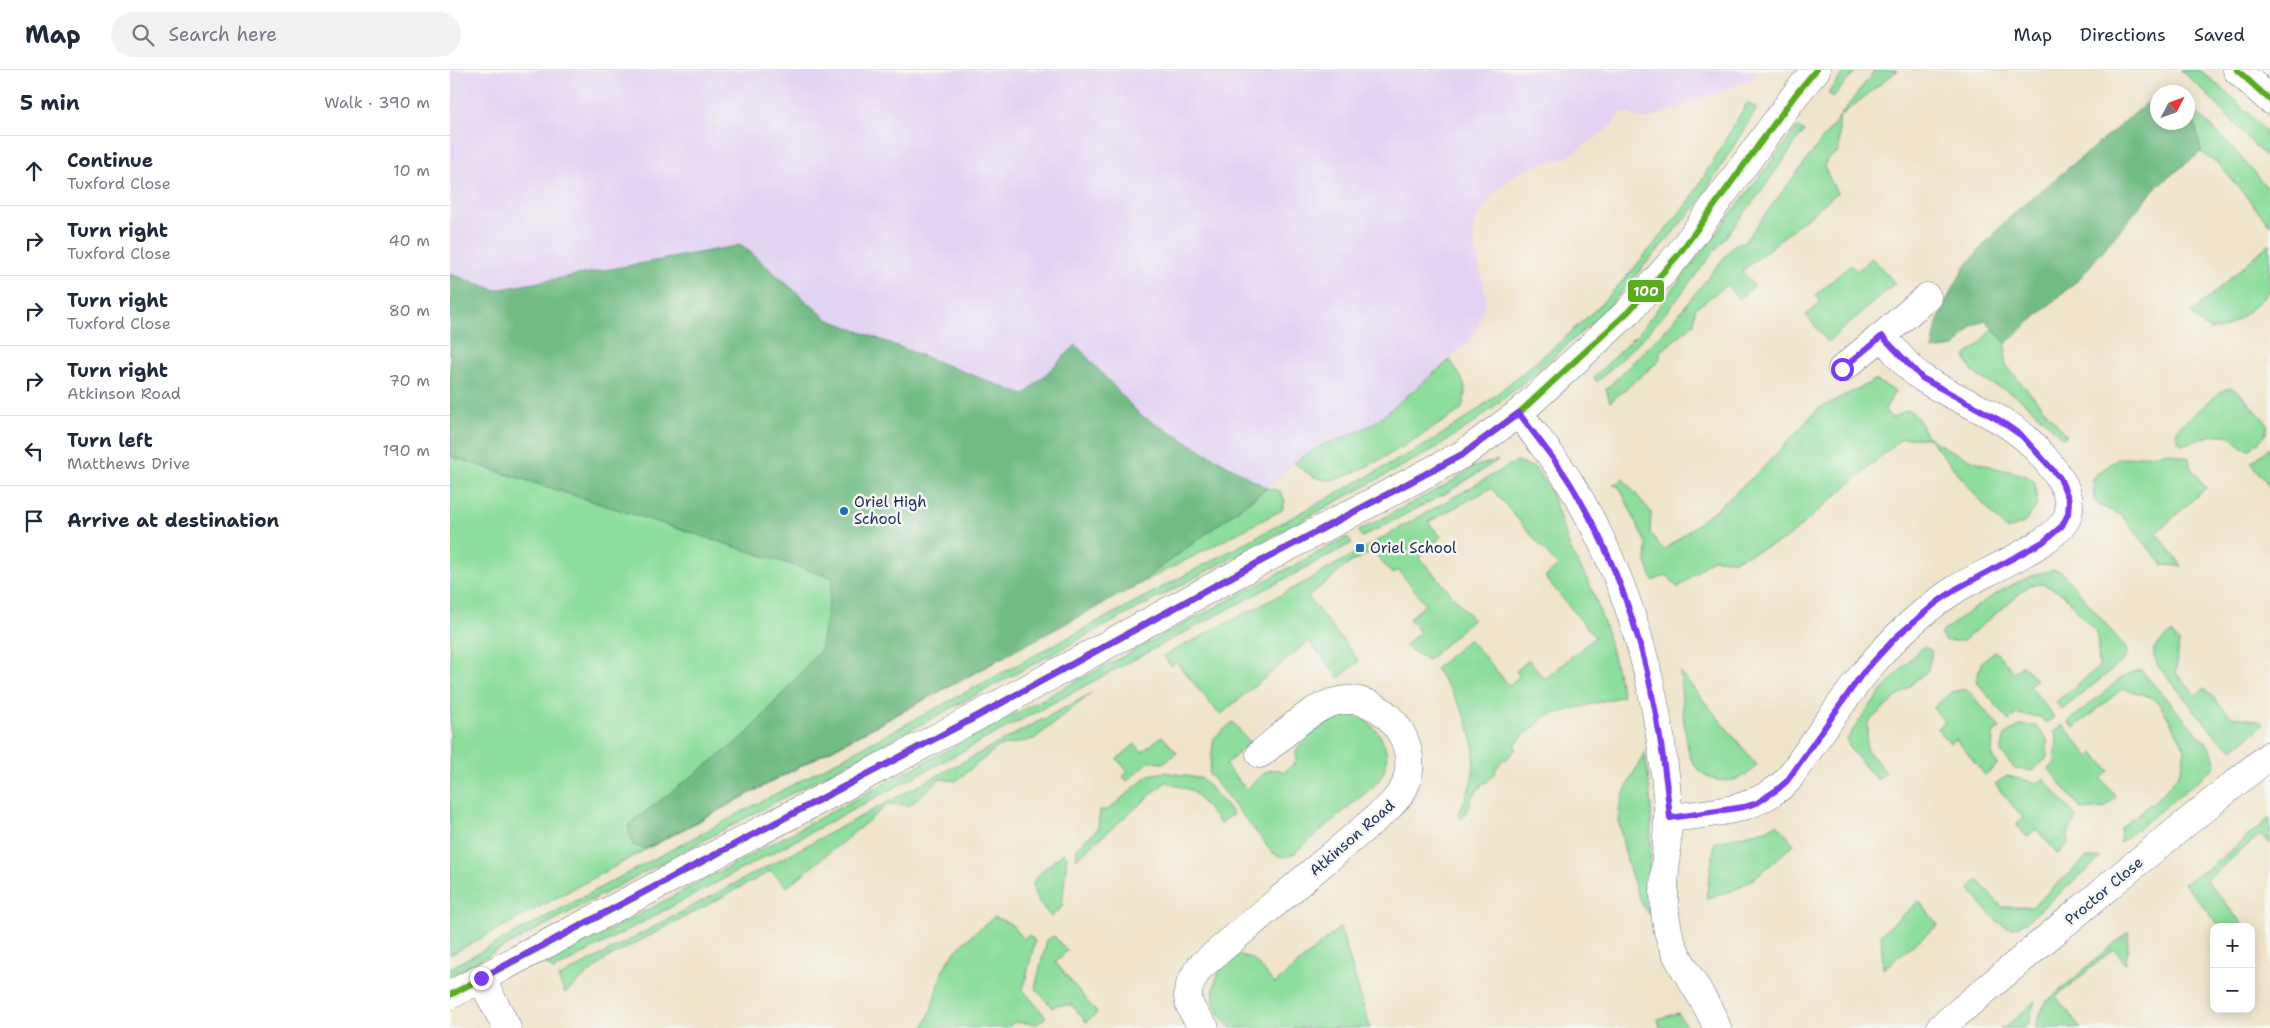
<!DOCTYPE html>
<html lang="en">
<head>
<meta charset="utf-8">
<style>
	:root { --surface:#fff; --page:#f2f2f3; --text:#1f2937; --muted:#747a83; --line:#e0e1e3 }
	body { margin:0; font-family:"Shantell Sans",sans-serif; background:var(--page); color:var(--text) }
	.controls { position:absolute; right:15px; bottom:15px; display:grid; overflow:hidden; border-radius:10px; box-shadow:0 2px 12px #0003 }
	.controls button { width:45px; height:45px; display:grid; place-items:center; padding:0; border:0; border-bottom:1px solid var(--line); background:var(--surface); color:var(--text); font:25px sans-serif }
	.compass { position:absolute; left:1700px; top:15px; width:45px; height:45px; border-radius:50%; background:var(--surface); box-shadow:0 2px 12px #0003; rotate:49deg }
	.stop { position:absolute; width:15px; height:15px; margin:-11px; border:4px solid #7c3aed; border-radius:50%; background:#fff }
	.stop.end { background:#7c3aed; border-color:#fff; box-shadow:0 1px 5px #0008 }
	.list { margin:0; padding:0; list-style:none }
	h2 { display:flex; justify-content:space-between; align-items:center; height:65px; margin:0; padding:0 20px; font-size:21px }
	h2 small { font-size:16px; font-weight:400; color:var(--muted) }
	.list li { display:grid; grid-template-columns:32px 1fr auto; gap:15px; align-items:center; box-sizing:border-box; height:70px; padding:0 20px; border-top:1px solid var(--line) }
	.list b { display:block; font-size:19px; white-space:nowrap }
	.list p { margin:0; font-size:16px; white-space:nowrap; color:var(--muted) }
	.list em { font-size:16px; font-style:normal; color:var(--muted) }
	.icon { flex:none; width:28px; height:28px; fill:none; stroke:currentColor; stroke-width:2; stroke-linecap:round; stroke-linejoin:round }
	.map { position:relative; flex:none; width:1820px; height:958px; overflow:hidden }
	header { display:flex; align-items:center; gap:30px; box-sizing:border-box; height:70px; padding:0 25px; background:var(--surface); border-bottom:1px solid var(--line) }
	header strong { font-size:24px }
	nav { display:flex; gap:28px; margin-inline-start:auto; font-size:18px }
	.search { width:350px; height:45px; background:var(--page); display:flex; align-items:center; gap:12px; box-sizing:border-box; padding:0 18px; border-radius:28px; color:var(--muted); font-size:19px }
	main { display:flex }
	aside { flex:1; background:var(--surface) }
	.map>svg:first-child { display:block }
	.built { fill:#e3d3f2 }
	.green { fill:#8ddd9c; stroke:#54867d }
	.forest { fill:#72bc84; stroke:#467671 }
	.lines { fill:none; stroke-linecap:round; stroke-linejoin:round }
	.minor-casing { stroke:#666e84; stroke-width:29 }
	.tertiary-casing { stroke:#666e84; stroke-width:29 }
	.minor { stroke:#fff; stroke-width:28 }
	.tertiary { stroke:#fff; stroke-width:28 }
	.bus-1-casing { stroke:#f6f6f2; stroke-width:10 }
	.bus-1 { stroke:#59ac21; stroke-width:6 }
	.route { stroke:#7c3aed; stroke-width:6 }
	.poi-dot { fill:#1f6fb2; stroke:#f6f6f2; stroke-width:2 }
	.labels { text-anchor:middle; stroke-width:5; stroke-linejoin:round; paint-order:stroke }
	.poi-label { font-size:15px; fill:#1b2f5e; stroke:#f6f6f2; text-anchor:start }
	.street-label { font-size:15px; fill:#1b2f5e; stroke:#f6f6f2 }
	.line-badge { stroke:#f6f6f2; stroke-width:2 }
	.badge-label { font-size:14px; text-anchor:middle; font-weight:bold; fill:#fff }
</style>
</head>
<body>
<header>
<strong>Map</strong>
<div class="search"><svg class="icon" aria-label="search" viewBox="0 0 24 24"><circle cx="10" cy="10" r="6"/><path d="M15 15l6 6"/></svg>Search here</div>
<nav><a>Map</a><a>Directions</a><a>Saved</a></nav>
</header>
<main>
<aside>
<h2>5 min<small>Walk · 390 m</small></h2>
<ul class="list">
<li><svg class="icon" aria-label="ahead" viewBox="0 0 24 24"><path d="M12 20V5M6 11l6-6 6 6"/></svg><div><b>Continue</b><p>Tuxford Close</p></div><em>10 m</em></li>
<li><svg class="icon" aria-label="right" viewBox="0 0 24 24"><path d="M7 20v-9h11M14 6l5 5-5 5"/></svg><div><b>Turn right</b><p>Tuxford Close</p></div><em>40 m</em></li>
<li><svg class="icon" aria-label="right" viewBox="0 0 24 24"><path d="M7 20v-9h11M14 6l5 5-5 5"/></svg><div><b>Turn right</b><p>Tuxford Close</p></div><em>80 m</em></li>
<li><svg class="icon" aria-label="right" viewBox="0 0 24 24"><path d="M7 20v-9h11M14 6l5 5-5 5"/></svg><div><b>Turn right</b><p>Atkinson Road</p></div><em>70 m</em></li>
<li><svg class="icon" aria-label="left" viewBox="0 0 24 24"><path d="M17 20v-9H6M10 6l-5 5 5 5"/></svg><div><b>Turn left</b><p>Matthews Drive</p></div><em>190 m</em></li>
<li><svg class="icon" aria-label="arrive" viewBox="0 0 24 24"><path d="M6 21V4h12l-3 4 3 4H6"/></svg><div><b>Arrive at destination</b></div></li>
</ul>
</aside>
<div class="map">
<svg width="1820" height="958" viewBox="0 0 1820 958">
	<rect width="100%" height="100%" fill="#f6f6f2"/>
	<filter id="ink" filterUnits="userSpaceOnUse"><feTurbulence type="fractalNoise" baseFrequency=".02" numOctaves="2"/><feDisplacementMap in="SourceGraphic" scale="10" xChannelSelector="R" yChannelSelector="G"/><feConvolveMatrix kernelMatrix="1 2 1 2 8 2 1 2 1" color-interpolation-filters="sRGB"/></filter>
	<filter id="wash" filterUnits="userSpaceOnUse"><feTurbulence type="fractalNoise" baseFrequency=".0096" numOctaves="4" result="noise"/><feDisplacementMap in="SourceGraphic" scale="20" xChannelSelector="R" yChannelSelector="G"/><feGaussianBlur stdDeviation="1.12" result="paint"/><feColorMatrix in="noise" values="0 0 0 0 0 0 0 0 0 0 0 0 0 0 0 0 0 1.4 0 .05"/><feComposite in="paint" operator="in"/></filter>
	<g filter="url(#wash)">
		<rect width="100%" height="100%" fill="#f0e4cb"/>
		<!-- built -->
		<polygon class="built" points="0,0 1308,0 1301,10 1195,50 1173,42 1158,59 1116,88 1088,95 1062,106 1042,127 1024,152 1024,173 1036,227 1029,255 1017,274 923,354 894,368 870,376 844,393 817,418 686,516 0,885"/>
		<!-- green -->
		<g class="green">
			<polygon points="1396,0 1407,0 1383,27 1378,23"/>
			<polygon points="1425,0 1448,0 1389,47 1389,81 1377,89 1374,97 1387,123 1292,201 1304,216 1289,229 1276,215 1245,239 1244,254 1211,281 1209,291 1160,332 1156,319 1220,255 1284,175 1295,171"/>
			<polygon points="1730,0 1750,0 1782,27 1820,65 1820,92 1755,22"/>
			<polygon points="1297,33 1307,38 1247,135 1154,242 1088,301 1025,352 982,380 810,473 0,906 0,898 808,466 977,374 1021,345 1109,273 1148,237 1180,203 1240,130"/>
			<polygon points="1748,44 1776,71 1820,121 1820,155 1768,93 1751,82 1745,54"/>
			<polygon points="1347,58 1354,61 1310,123 1223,234 1197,264 1147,312 1144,307 1192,259"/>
			<path d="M1820,173v48c-12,11 -41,42 -58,39 -9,-2 -15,-10 -21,-17z"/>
			<polygon points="1422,188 1445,213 1378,272 1356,245 1371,232 1365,225 1401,195 1407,201"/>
			<path d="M1542,258l14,15 -1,21 62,72 -4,2c-14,-13 -28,-28 -44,-40 -20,-15 -46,-14 -54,-42l14,-11z"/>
			<path d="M1000,290c13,20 20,26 11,50 -25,16 -108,71 -133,70 -13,0 -25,-10 -34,-17l26,-17 24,-8 29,-14z"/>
			<path d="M1425,310l20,11 -10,19 6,8 17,-8c15,7 12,22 23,29 18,12 40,21 61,28 15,5 31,4 43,15l2,24 -13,17 -17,7 -30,-33 -48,-59h-27l-117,102 -51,20 -22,-1 -34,29 -11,-13 -14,6 -7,-19 1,-16 -27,-58 -7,-4 6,-2 4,-3 28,33 -1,21 14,17 60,-47 38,-34 56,-60z"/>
			<path d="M1781,318l7,3 29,32c2,13 -8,18 -17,26 -13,-1 -11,-8 -20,-12 -16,-7 -32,5 -48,7l-5,-4 -1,-7 3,-6 44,-37z"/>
			<polygon points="1820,377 1820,417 1801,393"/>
			<polygon points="1718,382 1739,388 1740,397 1756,418 1706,463 1732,496 1713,495 1671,445 1648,435 1644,429 1643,407 1668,389"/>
			<polygon points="0,386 384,508 545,592 0,885"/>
			<polygon points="1048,390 998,422 912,467 908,461 996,415 1023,397"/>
			<path d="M1067,391l18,7 14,19 22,63 20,37 16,45 16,64 -77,20 -18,17 -2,-1 -12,14 3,2 -11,12 -2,-2 -9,12 1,2 -10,11 -2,-1 -15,19 2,2 -9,16 -4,-3c6,-14 13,-29 15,-44 6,-39 -15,-74 -38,-103l34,-30 40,46 11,-9 -4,-5 13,-11 16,19 50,-42 -50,-60 13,-11 -67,-78 -63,34 13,15 -22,20 54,62 -45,41 -24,-14 16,-14 -11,-13 17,-15 -28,-34 -6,4 -19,-23 -23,12 -42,34 51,64 -20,17 -30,-37 -89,74 -44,-53 -5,4 -8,-10 135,-70z"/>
			<polygon points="817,418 830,421 835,431 832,440 686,516"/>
			<polygon points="897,467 902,473 103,900 96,894"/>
			<path d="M1603,500l8,1 64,76 2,5 -3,8 -62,50 -6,-8 43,-35 -2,-34 -16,-18 -18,-21 -20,-10 -13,1 -67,56h-18l-5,-7c33,-26 71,-55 113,-64z"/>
			<polygon points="1721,563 1729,572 1726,603 1746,625 1755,618 1780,646 1810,651 1813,655 1783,679 1771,672 1708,596 1704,586 1704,578"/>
			<path d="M1475,577l7,4 -4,19 -60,52 -2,27 20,23 -9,8 -26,-30 -4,-10c20,-34 46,-63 73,-91z"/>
			<polygon points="1545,581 1564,602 1573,595 1586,610 1579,615 1604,647 1596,653 1590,647 1566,644 1559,651 1526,611 1532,591"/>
			<path d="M1691,600l70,79 5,17 -96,77 1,-15c22,-20 71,-48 62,-82 -2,-7 -7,-15 -11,-21 -16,-30 -18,-28 -50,-36l-48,39 -6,-6 57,-47z"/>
			<path d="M1230,602l77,93c-4,4 -10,10 -15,12 -21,10 -47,-1 -53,-24 -6,-26 -7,-55 -9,-81z"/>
			<polygon points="1517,619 1550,658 1543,664 1542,687 1548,694 1535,705 1506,669 1500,673 1487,659 1495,652 1483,638 1501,622"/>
			<polygon points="642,623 584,669 548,677 506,711 490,709 460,735 439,734 337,817 321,801 156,889 115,923 108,908"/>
			<path d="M903,644c21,8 39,30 32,54 -1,5 -5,10 -8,15l-85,72 -9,2 -9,-3 -65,-80 5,-36 19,-16 17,21 -25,22 21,24c11,-9 23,-26 38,-17l12,-10c-6,-23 38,-44 57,-48z"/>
			<polygon points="1571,655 1586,656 1597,669 1597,688 1582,701 1565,699 1551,682 1555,665"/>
			<polygon points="1613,655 1639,687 1644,683 1659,701 1651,709 1666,727 1654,738 1632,740 1599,699 1605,693 1607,667 1604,662"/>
			<polygon points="712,666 727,683 713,693 699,692 677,711 673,706 678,702 667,689 685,674 692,682"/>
			<path d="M1195,683c4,26 7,51 6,77 0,28 -3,56 -2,85 -13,-12 -33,-89 -30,-106 4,-19 17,-40 26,-56z"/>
			<polygon points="715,702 753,709 783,744 770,754 743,721 716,712 626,789 627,777 648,759 650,740 658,740 699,705"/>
			<polygon points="1557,706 1587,713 1594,709 1626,747 1617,767 1619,772 1608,784 1586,759 1577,767 1566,754 1573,748 1545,714"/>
			<polygon points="1820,748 1820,774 1811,764 1756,810 1795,857 1771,857 1734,814 1746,805 1757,800"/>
			<path d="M1327,754l17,20c-29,25 -49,48 -88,54l9,-56 51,-12z"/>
			<path d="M613,783l4,3 -5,51 -11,10c-31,-37 -19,-36 12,-64z"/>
			<path d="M1636,788h15l-75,64c-4,2 -9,6 -14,6 -15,0 -34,-29 -43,-40l9,-8 24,27h30z"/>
			<polygon points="1469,831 1488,855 1433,899 1431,864"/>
			<path d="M544,847l17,7 13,15 5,-4 6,6 -12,49 23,27 -9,7 -23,-2 -7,6h-84c12,-20 12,-45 24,-65 11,-19 31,-32 47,-46z"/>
			<path d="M890,857l30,101h-140c-6,-7 -14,-17 -16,-26 -3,-17 8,-50 30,-46 13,2 22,19 31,28z"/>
			<polygon points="1679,861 1676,894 1664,879 1606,927 1631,958 1586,958 1586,953 1595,933"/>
			<polygon points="604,866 617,881 605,892 647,943 636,952 622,935 606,935 603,938 585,918 597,870"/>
			<polygon points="1585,931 1578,954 1574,958 1550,958 1556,957"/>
			<polygon points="1228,943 1237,958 1210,958 1208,949"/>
		</g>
		<!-- forest -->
		<g class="forest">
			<polygon points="1707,25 1708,52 1738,52 1738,49 1745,54 1751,82 1706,117 1629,209 1556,273 1535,250 1522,256 1505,277 1482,280 1487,254 1496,231 1514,198 1539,169 1564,143"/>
			<polygon points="292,175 377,249 574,325 626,275 690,345 817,418 686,516 195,779 183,775 178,755 295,666 370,581 383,508 0,386 0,204 46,220"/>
		</g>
	</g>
	<g filter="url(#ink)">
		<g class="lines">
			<!-- minor casing -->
			<g class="minor-casing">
				<g id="minor">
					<polyline points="1392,299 1432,266"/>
					<path d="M1069,343c17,24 36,46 51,70 58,94 88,203 97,312 5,46 -11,97 3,143 10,32 36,58 47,90"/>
					<path d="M1220,748c45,-6 82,-5 117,-37 51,-72 92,-143 169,-192 26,-16 104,-47 112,-74 7,-25 -19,-52 -34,-69 -30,-31 -74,-44 -110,-67 -16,-10 -29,-29 -42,-43l45,-39"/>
					<polyline points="31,908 57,958"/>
					<path d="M755,958c-21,-24 -23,-37 -4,-62l187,-158c7,-8 15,-15 18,-25 15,-41 -23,-90 -67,-82 -27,4 -57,36 -79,53"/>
					<polyline points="1490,958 1677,801 1820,685"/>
				</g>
			</g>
			<!-- tertiary casing -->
			<g class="tertiary-casing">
				<g id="tertiary">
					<polyline points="1787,0 1820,30"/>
					<polyline points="0,925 524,648 768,514 1013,384 1069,343 1179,241 1229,184 1346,24 1366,0"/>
				</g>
			</g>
			<!-- minor -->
			<use href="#minor" class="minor"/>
			<!-- tertiary -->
			<use href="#tertiary" class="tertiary"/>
			<!-- bus-1 casing -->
			<g class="bus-1-casing">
				<g id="bus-1">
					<polyline points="1787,0 1820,30"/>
					<polyline points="0,925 524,648 768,514 1013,384 1069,343 1179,241 1229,184 1346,24 1366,0"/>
				</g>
			</g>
			<!-- bus-1 -->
			<use href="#bus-1" class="bus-1"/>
		</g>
	</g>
	<g class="lines" filter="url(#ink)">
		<!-- route -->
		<path class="route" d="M31,908l493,-260 244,-134 217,-115 28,-15 56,-41c17,24 36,46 51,70 64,104 89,215 100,335l74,-11 13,-4 21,-14 9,-8 75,-107 34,-37 40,-34 20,-14 87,-47 19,-16 6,-12 1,-14 -9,-22 -38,-42 -23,-16 -77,-42 -40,-42 -40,33"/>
	</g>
	<!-- markers -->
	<g class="poi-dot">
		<circle cx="394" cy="441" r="5"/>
		<rect x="905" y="473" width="10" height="10" rx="2.5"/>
	</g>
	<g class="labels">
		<!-- poi labels -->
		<g class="poi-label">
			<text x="404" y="437">Oriel High<tspan x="404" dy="17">School</tspan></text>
			<text x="920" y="483">Oriel School</text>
		</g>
		<!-- street labels -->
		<g class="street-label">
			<text transform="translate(902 768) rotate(-41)" y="5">Atkinson Road</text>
			<text transform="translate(1654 821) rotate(-40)" y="5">Proctor Close</text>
		</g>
	</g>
	<rect class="line-badge" x="1177" y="209" width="38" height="24" rx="5" fill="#59ac21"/>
	<g class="badge-label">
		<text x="1196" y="226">100</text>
	</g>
</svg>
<div class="controls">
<button>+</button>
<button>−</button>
</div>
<svg class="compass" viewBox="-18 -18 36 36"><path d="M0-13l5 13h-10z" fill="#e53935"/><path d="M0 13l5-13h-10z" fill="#747a83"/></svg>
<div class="stop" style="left:1392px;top:299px"></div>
<div class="stop end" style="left:31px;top:908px"></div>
</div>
</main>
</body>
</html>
